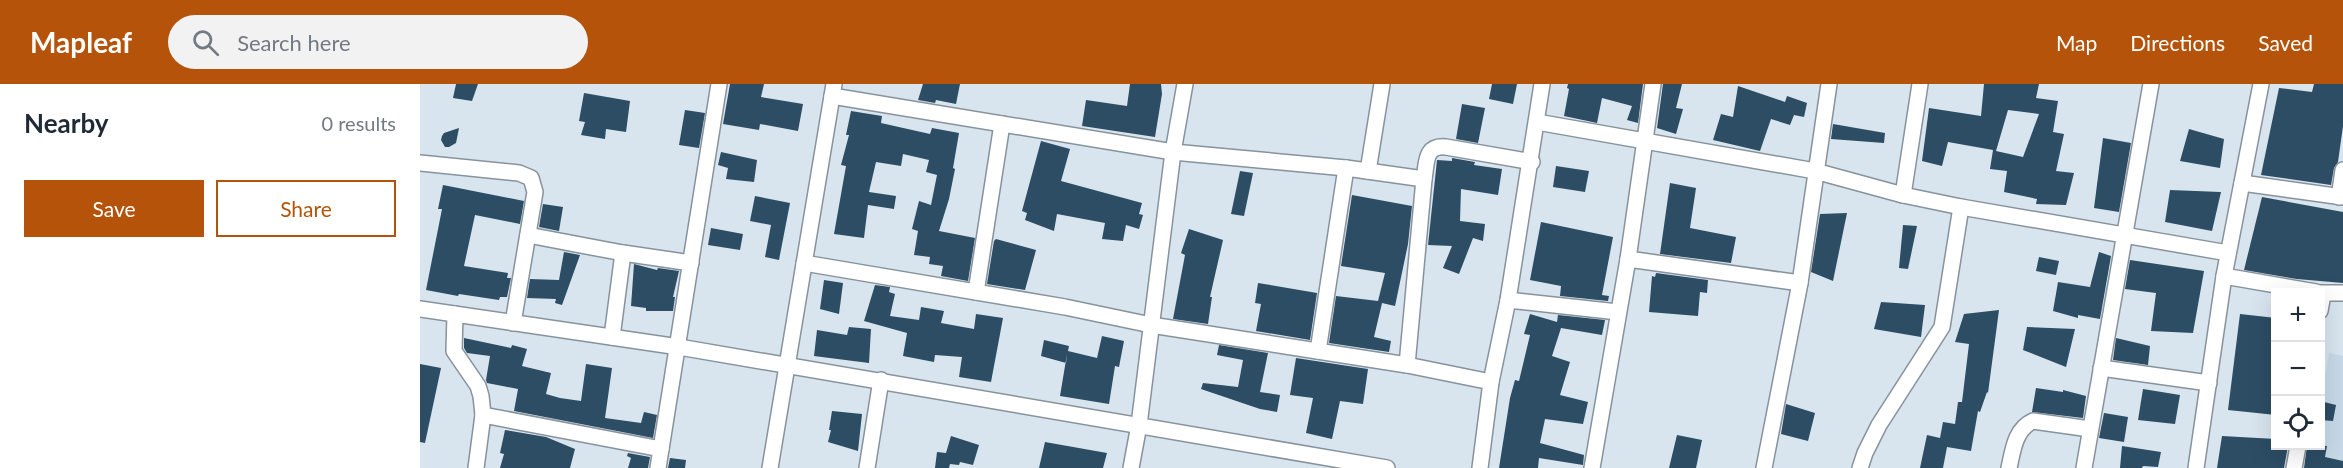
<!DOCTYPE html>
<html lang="en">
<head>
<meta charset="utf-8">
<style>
	:root { --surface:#fff; --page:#f2f2f3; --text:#1f2937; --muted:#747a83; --line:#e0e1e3; --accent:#b45309 }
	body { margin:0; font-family:Lato,sans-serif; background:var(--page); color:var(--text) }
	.controls { position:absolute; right:18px; bottom:18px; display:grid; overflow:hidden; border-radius:0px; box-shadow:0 6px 24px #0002 }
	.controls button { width:54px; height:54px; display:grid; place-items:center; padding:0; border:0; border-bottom:2px solid var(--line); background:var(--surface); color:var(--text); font:30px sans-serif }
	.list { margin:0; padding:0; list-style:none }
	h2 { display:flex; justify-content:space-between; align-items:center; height:78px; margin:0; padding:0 24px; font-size:26px }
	h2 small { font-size:20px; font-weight:400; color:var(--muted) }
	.actions { display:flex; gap:12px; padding:18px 24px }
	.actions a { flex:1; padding:14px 0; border:2px solid var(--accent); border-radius:0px; text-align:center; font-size:21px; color:var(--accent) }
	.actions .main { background:var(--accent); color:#fff }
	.icon { flex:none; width:33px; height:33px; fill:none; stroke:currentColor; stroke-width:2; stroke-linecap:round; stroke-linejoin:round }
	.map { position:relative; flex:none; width:1923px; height:384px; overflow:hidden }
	header { display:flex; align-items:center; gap:36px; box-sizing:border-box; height:84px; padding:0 30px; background:var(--accent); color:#fff }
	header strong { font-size:28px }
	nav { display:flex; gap:33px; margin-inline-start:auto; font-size:21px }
	.search { width:420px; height:54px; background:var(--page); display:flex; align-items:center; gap:15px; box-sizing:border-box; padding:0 21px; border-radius:33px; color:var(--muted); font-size:22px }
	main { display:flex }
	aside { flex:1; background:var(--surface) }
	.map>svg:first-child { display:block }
	.built { fill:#c7d9e8 }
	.building { fill:#2c4d64; fill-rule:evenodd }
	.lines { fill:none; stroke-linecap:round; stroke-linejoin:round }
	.street-casing { stroke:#87929c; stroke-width:18 }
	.street { stroke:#fff; stroke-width:15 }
</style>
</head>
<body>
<header>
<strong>Mapleaf</strong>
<div class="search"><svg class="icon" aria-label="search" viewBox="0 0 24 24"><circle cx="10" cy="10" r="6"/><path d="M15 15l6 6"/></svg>Search here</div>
<nav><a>Map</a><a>Directions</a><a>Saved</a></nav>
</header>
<main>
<aside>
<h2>Nearby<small>0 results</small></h2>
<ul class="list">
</ul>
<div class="actions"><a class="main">Save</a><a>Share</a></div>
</aside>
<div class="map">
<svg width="1923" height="384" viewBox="0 0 1923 384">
	<rect width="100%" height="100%" fill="#d8e5ef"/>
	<!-- built -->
	<polygon class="built" points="1909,269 1923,272 1923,384 1888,384 1892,362 1900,362 1901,315"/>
	<!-- building -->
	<g class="building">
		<polygon points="36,0 58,0 52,17 33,14"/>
		<polygon points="310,0 344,0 341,13 383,20 378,47 340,40 339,46 303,40"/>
		<polygon points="503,0 540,0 536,20 516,16 515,19 498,16"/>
		<polygon points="710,0 741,0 742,10 735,53 662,42 666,16 707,22"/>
		<polygon points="1072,0 1097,0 1093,20 1069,15"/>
		<polygon points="1148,0 1223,0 1218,39 1207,36 1212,22 1182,14 1177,39 1144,32 1149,5 1147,4"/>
		<polygon points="1243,0 1262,0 1256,24 1263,25 1256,50 1237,44"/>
		<path d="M1564,0h55l-3,14 22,3 -5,31 11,2 -8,37 18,2 -8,32 -30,-1 1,-5 -33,-7 3,-21 -17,-2 3,-19 -45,-8 -6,24 -20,-5 7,-53 52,8zM1588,26l31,4 -16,43 -27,-6z"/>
		<polygon points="1894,0 1923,0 1923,42 1918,78 1914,84 1911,101 1841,91 1859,4 1892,8"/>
		<polygon points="1318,2 1365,18 1367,12 1387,19 1384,33 1374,31 1370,41 1351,35 1340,67 1293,56 1301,30 1313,33"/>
		<polygon points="164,9 210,17 206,48 186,45 185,55 161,51 165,38 159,37"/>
		<polygon points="1042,20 1065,24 1058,59 1036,55"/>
		<polygon points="265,26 285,29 279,64 259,61"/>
		<polygon points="431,27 462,32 461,39 510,50 512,44 539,49 533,84 535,85 529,115 519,147 555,154 548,197 521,192 523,182 509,180 510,173 494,171 498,147 492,145 499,117 511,121 517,91 506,88 509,76 483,70 481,82 456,78 449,108 476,112 474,125 448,121 444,154 414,150 426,82 421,81 429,51 426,51"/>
		<polygon points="1413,40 1465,49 1464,59 1411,55"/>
		<polygon points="39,44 36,59 29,63 25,63 21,56 22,52 24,49"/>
		<polygon points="1769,45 1804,55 1800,84 1760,77"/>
		<polygon points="1683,54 1711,59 1699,128 1674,124"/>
		<polygon points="621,57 650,65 641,97 722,119 719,130 723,131 719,145 706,141 703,157 682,155 685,139 637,130 634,147 605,136 607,129 602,127"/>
		<polygon points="301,68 337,76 334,98 306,95 308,84 298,81"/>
		<polygon points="1032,74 1055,78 1054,81 1082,85 1078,111 1041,105 1040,137 1065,140 1063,157 1053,154 1039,190 1023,184 1032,162 1008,161 1017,76 1032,77"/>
		<polygon points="1136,82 1169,87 1165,108 1133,103"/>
		<polygon points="820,87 833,89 824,132 811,130"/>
		<polygon points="1250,99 1276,104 1270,144 1316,153 1311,179 1240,170"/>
		<polygon points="23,101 104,117 100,140 55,131 44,182 88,189 87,194 91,194 87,213 80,213 79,216 39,210 38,212 6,206 22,125 18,125"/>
		<polygon points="1750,106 1801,108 1792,147 1745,138"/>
		<polygon points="932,111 992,122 988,160 975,222 962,219 954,253 971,257 969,268 909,259 916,212 958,217 965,189 921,182"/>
		<polygon points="335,112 370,119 359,176 345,173 351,141 330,137"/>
		<polygon points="1842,113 1923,128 1923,199 1877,195 1824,186"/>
		<polygon points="123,120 143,123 139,147 119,143"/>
		<polygon points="1427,129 1413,197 1391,188 1400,130"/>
		<polygon points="1121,138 1193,153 1182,211 1189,212 1188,217 1140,212 1141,202 1110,196"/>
		<polygon points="1483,141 1497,142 1488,185 1479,184"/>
		<polygon points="291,144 323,150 320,166 288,161"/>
		<polygon points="769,145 803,156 790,213 792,213 788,240 753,235 765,171 761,169"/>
		<polygon points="576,155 616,166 605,206 567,200 574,157"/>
		<polygon points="144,168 160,171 142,221 135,219 136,215 107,214 110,195 139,196"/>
		<polygon points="1679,168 1691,172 1680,235 1658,231 1658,234 1633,227 1638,198 1670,203"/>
		<polygon points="1619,173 1639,177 1636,191 1616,187"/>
		<polygon points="1710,176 1784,187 1773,249 1731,247 1736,209 1705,205"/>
		<polygon points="214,180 237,186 238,184 259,187 253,213 255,213 253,227 226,227 226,224 211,222"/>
		<polygon points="1236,189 1288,196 1287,209 1280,208 1278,232 1229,228 1232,192 1235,193"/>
		<polygon points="404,196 423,199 419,230 400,225"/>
		<polygon points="838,199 897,209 890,256 836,247 841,220 835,219"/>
		<polygon points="455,201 470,203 469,208 475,210 470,232 499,236 501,223 524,227 521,239 554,245 556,230 583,234 571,298 539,293 542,273 515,271 514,278 483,272 487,249 444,237"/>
		<polygon points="1461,218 1505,221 1501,253 1454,245"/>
		<polygon points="1579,226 1568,309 1567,308 1560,328 1558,327 1551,367 1527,363 1523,384 1500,384 1507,351 1520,354 1523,338 1535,340 1538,318 1542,318 1549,260 1535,258 1544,230"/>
		<polygon points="1110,230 1137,238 1138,231 1185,236 1182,251 1141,244 1132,272 1150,278 1140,311 1168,318 1163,340 1125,335 1120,359 1164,371 1163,381 1119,374 1118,384 1079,384 1090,314 1095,296 1099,297 1110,251 1104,250"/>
		<polygon points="1820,230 1856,234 1856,331 1808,326"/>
		<polygon points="429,243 451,245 449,279 394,272 397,246 427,251"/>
		<polygon points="1607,243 1655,245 1646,283 1603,266"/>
		<polygon points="682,252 704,257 699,283 695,282 689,320 640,312 647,270 646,279 621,272 624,256 649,262 648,267 677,274"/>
		<polygon points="44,254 91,264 92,261 107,265 102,282 131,289 126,310 140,314 161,317 166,280 192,284 185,334 221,339 224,328 237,331 233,354 94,327 98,305 67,299 66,296 70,272 47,269 44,264"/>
		<polygon points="1696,254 1730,262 1728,281 1693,276"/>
		<polygon points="799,261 848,269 840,308 860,311 857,328 840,325 781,305 783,299 818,303 823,276 797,271"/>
		<polygon points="876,274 948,285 943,320 920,317 912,355 886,349 893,314 870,311"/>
		<polygon points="0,280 21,284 5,359 0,358"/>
		<polygon points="1616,304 1643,308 1643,306 1666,312 1663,334 1612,328"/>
		<polygon points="1723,305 1760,311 1755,340 1718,336"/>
		<polygon points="1900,317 1916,321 1913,337 1900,336"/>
		<polygon points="1366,320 1395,329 1388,357 1361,350"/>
		<polygon points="412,327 442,330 438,367 408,358 411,346 409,346"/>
		<polygon points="1684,329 1708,333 1704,358 1679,354"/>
		<polygon points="85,346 126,353 155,365 150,384 80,384 84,370 80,369"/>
		<polygon points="1257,351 1282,356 1276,384 1249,384"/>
		<polygon points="531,352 559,361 553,381 540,378 539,381 530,380 529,384 515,384 517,368 526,369"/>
		<polygon points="1802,352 1856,355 1856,362 1868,362 1864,384 1797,384"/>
		<polygon points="625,358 687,369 683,384 619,384"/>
		<polygon points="1702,362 1741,368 1738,383 1723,382 1722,384 1700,384"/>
		<polygon points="1887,362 1907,362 1905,373 1923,377 1923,384 1884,384"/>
		<polygon points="208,369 230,373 228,384 208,384 211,374 207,372"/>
		<polygon points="250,374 266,376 265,384 248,384"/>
	</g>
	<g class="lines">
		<!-- street casing -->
		<g class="street-casing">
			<g id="street">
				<polyline points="412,12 753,68 926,84 1004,95"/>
				<polyline points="1117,38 1395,87 1483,111 1541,123 1808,169"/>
				<polyline points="0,79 99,89 111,94 115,108 93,239"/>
				<polyline points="948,87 962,0"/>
				<polyline points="1822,99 1923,113"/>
				<polyline points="1483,111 1500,0"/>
				<polyline points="1919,113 1923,86"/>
				<polyline points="108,151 203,169 271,179"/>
				<polyline points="1208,175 1380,199"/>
				<polyline points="384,179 645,223 731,241 987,281 1071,298"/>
				<polyline points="1804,192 1896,208"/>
				<polyline points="556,208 582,40"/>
				<polyline points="1900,209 1923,209"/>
				<polyline points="1088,216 1198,228"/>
				<polyline points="0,225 259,263 967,384"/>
				<polyline points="1900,227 1903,210"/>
				<polyline points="35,230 34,267 58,302 61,312 63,331 56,384"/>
				<polyline points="192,253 203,169"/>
				<polyline points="898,267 926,84"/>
				<path d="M987,281l17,-186c3,-16 0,-34 22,-32l86,15"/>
				<polyline points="1681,284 1789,299"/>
				<polyline points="63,331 241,365"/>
				<polyline points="238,384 299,0"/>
				<polyline points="350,384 414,0"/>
				<polyline points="447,384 461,296"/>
				<polyline points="711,384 719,341 753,68 765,0"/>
				<polyline points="1060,384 1071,298 1088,216 1122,0"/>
				<polyline points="1172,384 1208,175 1233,0"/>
				<polyline points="1344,384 1380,199 1409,0"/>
				<polyline points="1440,384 1445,369 1459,341 1522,243 1541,123"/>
				<path d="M1589,384c4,-18 6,-39 24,-47l57,8"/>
				<polyline points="1664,384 1731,0"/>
				<polyline points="1776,384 1804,192 1841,0"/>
				<polyline points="1874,384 1878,362"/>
			</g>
		</g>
		<!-- street -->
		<use href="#street" class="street"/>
	</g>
</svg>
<div class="controls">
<button>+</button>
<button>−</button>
<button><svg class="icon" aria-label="locate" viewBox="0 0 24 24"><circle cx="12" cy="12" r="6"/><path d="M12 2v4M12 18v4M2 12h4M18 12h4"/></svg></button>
</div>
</div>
</main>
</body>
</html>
